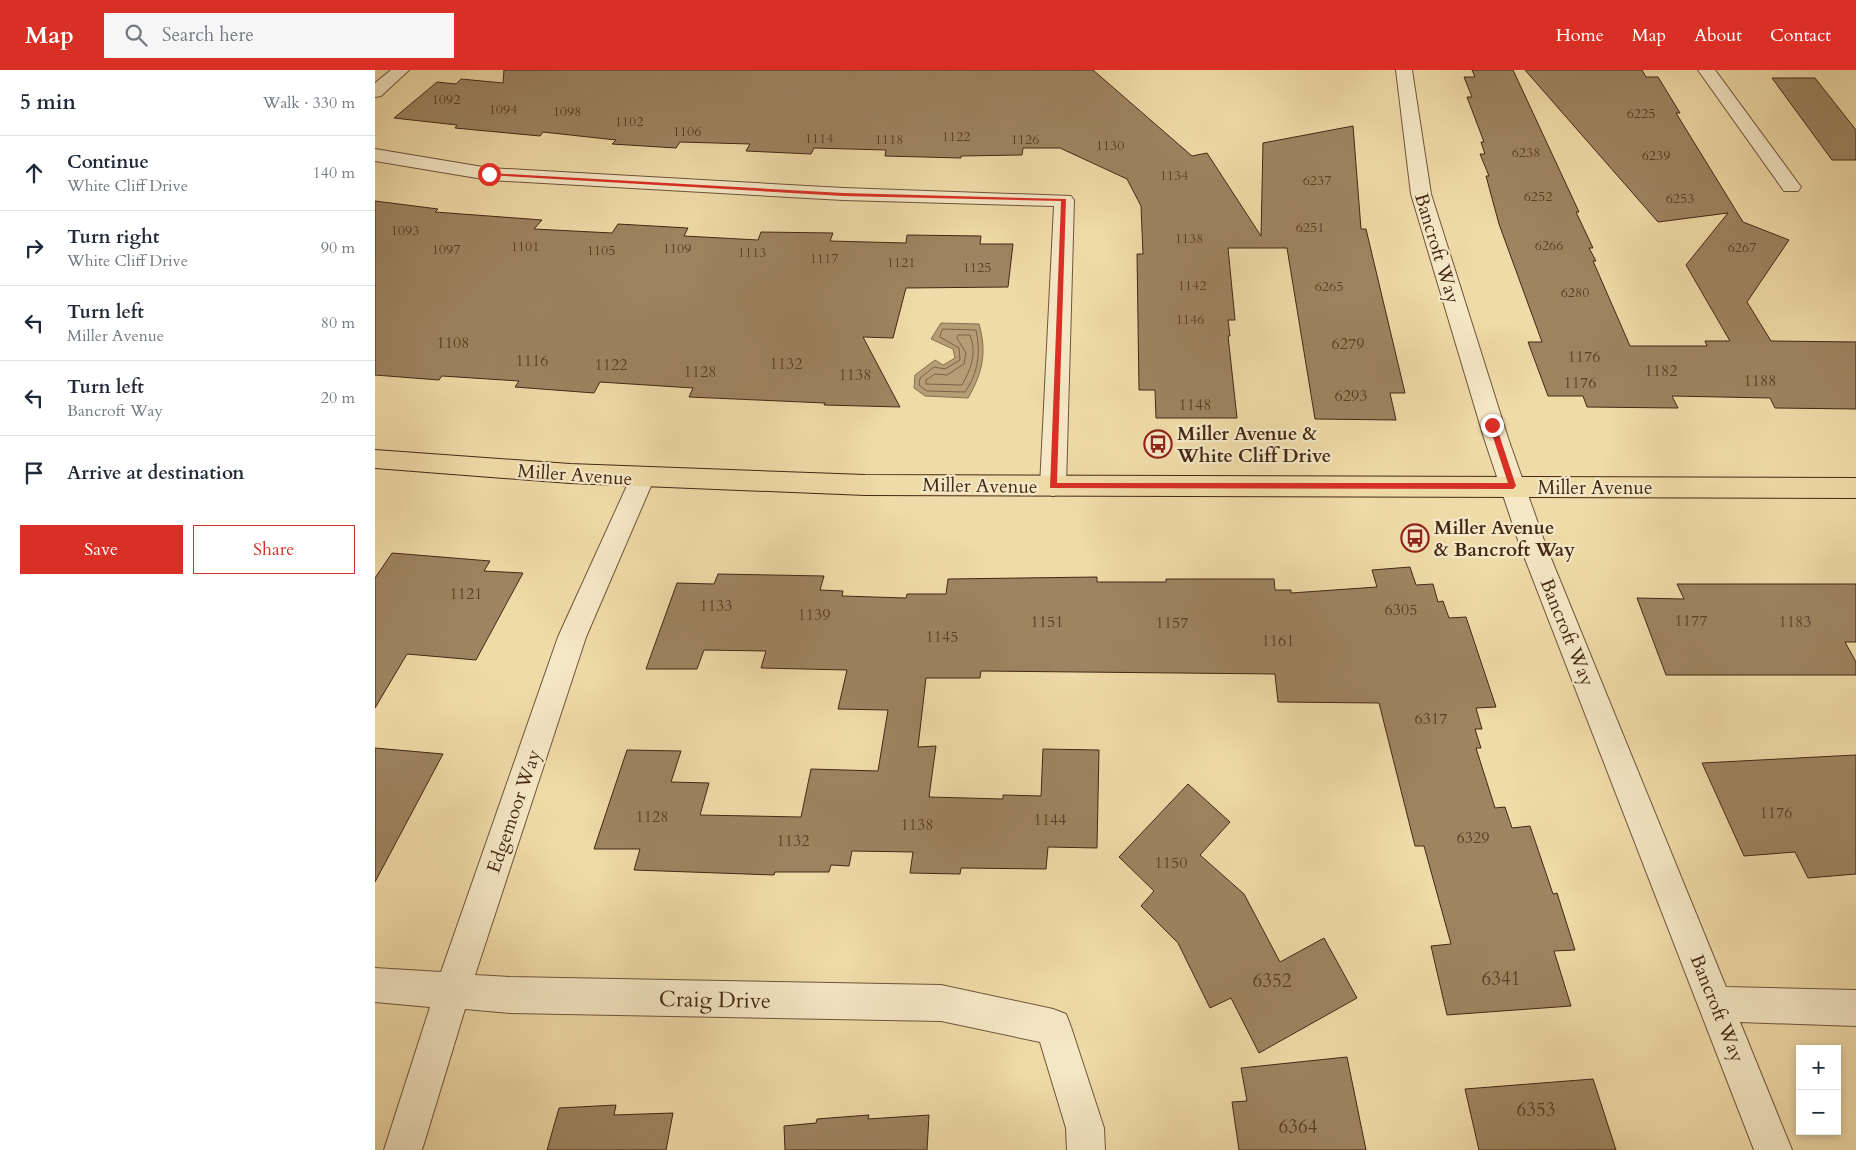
<!DOCTYPE html>
<html lang="en">
<head>
<meta charset="utf-8">
<style>
	:root { --surface:#fff; --page:#f6f6f7; --text:#1f2937; --muted:#747a83; --line:#e0e1e3; --accent:#d93025 }
	body { margin:0; font-family:Cardo,serif; background:var(--page); color:var(--text) }
	.controls { position:absolute; right:15px; bottom:15px; display:grid; overflow:hidden; border-radius:0px; box-shadow:0 2px 8px #0003 }
	.controls button { width:45px; height:45px; display:grid; place-items:center; padding:0; border:0; border-bottom:1px solid var(--line); background:var(--surface); color:var(--text); font:25px sans-serif }
	.stop { position:absolute; width:15px; height:15px; margin:-11px; border:4px solid #d93025; border-radius:50%; background:#fff }
	.stop.end { background:#d93025; border-color:#fff; box-shadow:0 1px 5px #0008 }
	.list { margin:0; padding:0; list-style:none }
	h2 { display:flex; justify-content:space-between; align-items:center; height:65px; margin:0; padding:0 20px; font-size:21px }
	h2 small { font-size:16px; font-weight:400; color:var(--muted) }
	.list li { display:grid; grid-template-columns:32px 1fr auto; gap:15px; align-items:center; box-sizing:border-box; height:75px; padding:0 20px; border-top:1px solid var(--line) }
	.list b { display:block; font-size:19px; white-space:nowrap }
	.list p { margin:0; font-size:16px; white-space:nowrap; color:var(--muted) }
	.list em { font-size:16px; font-style:normal; color:var(--muted) }
	.actions { display:flex; gap:10px; padding:15px 20px }
	.actions a { flex:1; padding:11px 0; border:1px solid var(--accent); border-radius:0px; text-align:center; font-size:18px; color:var(--accent) }
	.actions .main { background:var(--accent); color:#fff }
	.icon { flex:none; width:28px; height:28px; fill:none; stroke:currentColor; stroke-width:2; stroke-linecap:round; stroke-linejoin:round }
	.map { position:relative; flex:none; width:1481px; height:1080px; overflow:hidden }
	header { display:flex; align-items:center; gap:30px; box-sizing:border-box; height:70px; padding:0 25px; background:var(--accent); color:#fff }
	header strong { font-size:24px }
	nav { display:flex; gap:28px; margin-inline-start:auto; font-size:18px }
	.search { width:350px; height:45px; background:var(--page); display:flex; align-items:center; gap:12px; box-sizing:border-box; padding:0 18px; border-radius:0px; color:var(--muted); font-size:19px }
	main { display:flex }
	aside { flex:1; background:var(--surface) }
	.map>svg:first-child { display:block }
	.water { fill:#b59e76; stroke:#886e4f }
	.lines { fill:none; stroke-linecap:round; stroke-linejoin:round }
	.shore { stroke:#7c6245; stroke-width:1 }
	.building { fill:#9d8561; stroke:#442714 }
	.minor-casing { stroke:#6f5439; stroke-width:2 }
	.major-casing { stroke:#442714; stroke-width:2 }
	.minor { fill:#f5e8c6; fill-rule:evenodd }
	.major { fill:#efdba8; fill-rule:evenodd }
	.route { fill:#d93025 }
	.labels { text-anchor:middle; stroke-width:4.5; stroke-linejoin:round; paint-order:stroke }
	.far-number-label { font-size:14px; fill:#5a3e27 }
	.number-label { font-size:16px; fill:#5a3e27 }
	.street-label { font-size:19px; fill:#442714; stroke:#f5e8c6 }
	.poi-label { font-size:19px; font-weight:bold; fill:#442714; stroke:#f5e8c6; text-anchor:start }
	.near-number-label { font-size:19px; fill:#5a3e27 }
	.near-street-label { font-size:22px; fill:#442714; stroke:#f5e8c6 }
</style>
</head>
<body>
<header>
<strong>Map</strong>
<div class="search"><svg class="icon" aria-label="search" viewBox="0 0 24 24"><circle cx="10" cy="10" r="6"/><path d="M15 15l6 6"/></svg>Search here</div>
<nav><a>Home</a><a>Map</a><a>About</a><a>Contact</a></nav>
</header>
<main>
<aside>
<h2>5 min<small>Walk · 330 m</small></h2>
<ul class="list">
<li><svg class="icon" aria-label="ahead" viewBox="0 0 24 24"><path d="M12 20V5M6 11l6-6 6 6"/></svg><div><b>Continue</b><p>White Cliff Drive</p></div><em>140 m</em></li>
<li><svg class="icon" aria-label="right" viewBox="0 0 24 24"><path d="M7 20v-9h11M14 6l5 5-5 5"/></svg><div><b>Turn right</b><p>White Cliff Drive</p></div><em>90 m</em></li>
<li><svg class="icon" aria-label="left" viewBox="0 0 24 24"><path d="M17 20v-9H6M10 6l-5 5 5 5"/></svg><div><b>Turn left</b><p>Miller Avenue</p></div><em>80 m</em></li>
<li><svg class="icon" aria-label="left" viewBox="0 0 24 24"><path d="M17 20v-9H6M10 6l-5 5 5 5"/></svg><div><b>Turn left</b><p>Bancroft Way</p></div><em>20 m</em></li>
<li><svg class="icon" aria-label="arrive" viewBox="0 0 24 24"><path d="M6 21V4h12l-3 4 3 4H6"/></svg><div><b>Arrive at destination</b></div></li>
</ul>
<div class="actions"><a class="main">Save</a><a>Share</a></div>
</aside>
<div class="map">
<svg width="1481" height="1080" viewBox="0 0 1481 1080">
	<rect width="100%" height="100%" fill="#efdba8"/>
	<filter id="stains"><feTurbulence type="fractalNoise" baseFrequency=".004" numOctaves="4"/><feColorMatrix values="0 0 0 0 .2 0 0 0 0 .09 0 0 0 0 .02 0 0 0 .5 -.17"/></filter>
	<radialGradient id="worn" r=".72"><stop offset=".6" stop-color="#630" stop-opacity="0"/><stop offset="1" stop-color="#630" stop-opacity=".3"/></radialGradient>
	<!-- water -->
	<path class="water" d="M566,253l38,1c8,28 4,48 -11,74l-43,-2 -11,-8 1,-13 20,-15 8,5 12,-7 -2,-9 -22,-10z"/>
	<g class="lines">
		<!-- shore -->
		<g class="shore">
			<path d="M568,259l33,1c5,23 2,43 -11,62l-38,-1 -8,-6 1,-7 14,-11 11,2 15,-9 -1,-12 -19,-11z"/>
			<path d="M584,265h11c7,18 1,34 -8,50l-36,-1v-4l9,-6 12,1 17,-11 2,-11 -9,-15z"/>
		</g>
	</g>
	<!-- building -->
	<g class="building">
		<polygon points="129,0 718,0 817,86 832,83 886,166 888,73 978,56 986,159 991,159 1030,323 1015,323 1021,350 940,349 912,178 853,178 860,250 853,250 855,266 853,266 862,348 781,348 780,320 764,320 762,184 768,184 766,136 752,109 685,78 648,78 647,85 586,86 586,88 510,86 511,80 439,78 436,84 371,81 375,74 305,72 301,78 237,74 241,70 168,62 165,66 80,58 82,55 19,48 62,12 81,14 86,9 128,13"/>
		<polygon points="1097,0 1138,0 1204,142 1201,142 1218,178 1214,178 1221,191 1218,191 1255,276 1332,276 1330,271 1355,271 1311,195 1353,143 1283,152 1150,0 1267,0 1271,7 1283,7 1305,43 1301,43 1368,152 1414,170 1372,232 1396,271 1481,272 1481,339 1400,338 1395,328 1297,326 1303,338 1212,337 1208,326 1173,326 1153,272 1167,272 1124,154 1111,106 1114,106 1105,84 1110,84 1106,72 1109,72 1092,27 1097,27 1089,7 1100,7"/>
		<polygon points="1397,8 1440,8 1481,60 1481,90 1457,90"/>
		<polygon points="0,131 63,139 60,142 167,150 159,159 237,163 243,154 313,158 309,166 383,170 386,162 458,163 455,171 531,173 532,165 606,166 605,174 638,174 633,217 531,218 518,268 488,267 525,337 449,335 450,333 314,327 318,318 225,312 219,323 140,317 144,311 67,306 64,310 0,305"/>
		<polygon points="17,483 115,491 109,501 148,503 101,590 32,584 0,638 0,508"/>
		<polygon points="1035,497 1041,515 1058,514 1063,532 1068,531 1074,548 1091,547 1121,637 1101,638 1107,659 1100,659 1106,678 1101,678 1120,738 1130,737 1137,758 1155,756 1178,824 1182,823 1200,880 1179,881 1196,936 1072,945 1056,876 1076,874 1049,776 1040,776 1004,633 903,632 900,604 606,601 605,608 551,608 543,677 561,676 554,727 628,729 628,725 666,726 668,679 724,680 722,778 673,777 671,799 586,798 585,804 535,803 538,782 477,781 474,796 456,795 454,802 400,802 399,805 259,800 265,779 219,779 252,680 306,681 296,712 334,713 325,745 426,747 436,699 503,701 513,640 463,639 472,600 386,598 391,581 329,580 322,599 271,599 302,513 339,514 343,504 449,506 445,520 468,521 467,526 531,528 532,524 571,524 573,509 722,507 722,512 791,512 791,509 899,509 900,520 916,520 916,523 1002,517 997,500"/>
		<polygon points="1302,514 1481,514 1481,572 1470,572 1481,592 1481,605 1291,605 1262,528 1309,529"/>
		<polygon points="0,678 68,684 0,812"/>
		<polygon points="1481,685 1481,804 1433,808 1420,782 1369,786 1327,693"/>
		<polygon points="813,714 855,752 825,785 869,824 905,892 949,868 982,928 884,983 856,928 835,938 803,873 766,836 779,821 744,787"/>
		<polygon points="972,987 991,1080 864,1080 857,1032 872,1031 866,998"/>
		<polygon points="1218,1009 1241,1080 1104,1080 1090,1019"/>
		<polygon points="241,1035 239,1045 298,1043 291,1080 172,1080 184,1038"/>
		<polygon points="494,1045 493,1049 554,1045 552,1080 410,1080 409,1056 441,1053 442,1049"/>
	</g>
	<g class="lines">
		<!-- minor casing -->
		<g class="minor-casing">
			<g id="minor">
				<polygon points="16,0 34,0 6,26 0,27 0,13"/>
				<polygon points="1021,0 1037,0 1056,124 1133,368 1171,476 1351,917 1481,920 1481,956 1365,952 1417,1080 1379,1080 1145,476 1109,368 1036,124"/>
				<polygon points="1323,0 1340,0 1426,117 1423,121 1409,121"/>
				<polygon points="0,79 114,98 468,118 696,126 699,130 691,416 687,423 678,426 669,423 665,416 679,136 468,130 114,110 0,91"/>
				<polygon points="267,399 276,402 279,409 211,567 100,905 135,907 566,915 678,939 691,944 696,957 729,1058 730,1080 692,1080 691,1058 665,972 566,951 135,943 90,939 47,1080 9,1080 55,937 0,932 0,898 66,902 183,567 255,409 258,402"/>
			</g>
		</g>
		<!-- major casing -->
		<g class="major-casing">
			<polygon id="major" points="0,380 195,394 490,405 1481,408 1481,428 490,425 195,413 0,398"/>
		</g>
		<!-- minor -->
		<use href="#minor" class="minor"/>
		<!-- major -->
		<use href="#major" class="major"/>
	</g>
	<!-- route -->
	<polygon class="route" points="114,103 468,123 691,129 682,413 1133,413 1114,355 1117,353 1121,355 1141,416 1138,419 675,418 686,131 468,126 112,105"/>
	<!-- icons -->
	<defs>
		<g id="bus-ring" transform="scale(1.4375)"><circle r="9.5" fill="#f5e8c6" stroke="#8f2418" stroke-width="1.5"/><path d="M-5-6H5V4H4V6H2V4H-2V6H-4V4H-5ZM-3.5-4V0h7V-4ZM-3.5 1.2v1.5H-2V1.2ZM2 1.2v1.5H3.5V1.2Z" fill="#8f2418"/></g>
	</defs>
	<g fill-rule="evenodd">
		<use href="#bus-ring" x="783" y="374"/>
		<use href="#bus-ring" x="1040" y="468"/>
	</g>
	<g class="labels">
		<!-- far-number labels -->
		<g class="far-number-label">
			<text x="71" y="34">1092</text>
			<text x="128" y="44">1094</text>
			<text x="192" y="46">1098</text>
			<text x="1266" y="48">6225</text>
			<text x="254" y="56">1102</text>
			<text x="312" y="66">1106</text>
			<text x="581" y="71">1122</text>
			<text x="444" y="73">1114</text>
			<text x="514" y="74">1118</text>
			<text x="650" y="74">1126</text>
			<text x="735" y="80">1130</text>
			<text x="1151" y="87">6238</text>
			<text x="1281" y="90">6239</text>
			<text x="799" y="110">1134</text>
			<text x="942" y="115">6237</text>
			<text x="1163" y="131">6252</text>
			<text x="1305" y="133">6253</text>
			<text x="935" y="162">6251</text>
			<text x="30" y="165">1093</text>
			<text x="814" y="173">1138</text>
			<text x="1174" y="180">6266</text>
			<text x="150" y="181">1101</text>
			<text x="1367" y="182">6267</text>
			<text x="302" y="183">1109</text>
			<text x="71" y="184">1097</text>
			<text x="226" y="185">1105</text>
			<text x="377" y="187">1113</text>
			<text x="449" y="193">1117</text>
			<text x="526" y="197">1121</text>
			<text x="602" y="202">1125</text>
			<text x="817" y="220">1142</text>
			<text x="954" y="221">6265</text>
			<text x="1200" y="227">6280</text>
			<text x="815" y="254">1146</text>
		</g>
		<!-- number labels -->
		<g class="number-label">
			<text x="78" y="278">1108</text>
			<text x="973" y="279">6279</text>
			<text x="1209" y="292">1176</text>
			<text x="157" y="296">1116</text>
			<text x="411" y="299">1132</text>
			<text x="236" y="300">1122</text>
			<text x="1286" y="306">1182</text>
			<text x="325" y="307">1128</text>
			<text x="480" y="310">1138</text>
			<text x="1385" y="316">1188</text>
			<text x="1205" y="318">1176</text>
			<text x="976" y="331">6293</text>
			<text x="820" y="340">1148</text>
			<text x="91" y="529">1121</text>
			<text x="341" y="541">1133</text>
			<text x="1026" y="545">6305</text>
			<text x="439" y="550">1139</text>
			<text x="1316" y="556">1177</text>
			<text x="672" y="557">1151</text>
			<text x="1420" y="557">1183</text>
			<text x="797" y="558">1157</text>
			<text x="567" y="572">1145</text>
			<text x="903" y="576">1161</text>
			<text x="1056" y="654">6317</text>
			<text x="1401" y="748">1176</text>
			<text x="277" y="752">1128</text>
			<text x="675" y="755">1144</text>
			<text x="542" y="760">1138</text>
			<text x="1098" y="773">6329</text>
			<text x="418" y="776">1132</text>
			<text x="796" y="798">1150</text>
		</g>
		<!-- street labels -->
		<g class="street-label">
			<text transform="translate(1063 178) rotate(73)" y="7">Bancroft Way</text>
			<text transform="translate(200 404) rotate(4)" y="7">Miller Avenue</text>
			<text transform="translate(605 415) rotate(1)" y="7">Miller Avenue</text>
			<text x="1220" y="424">Miller Avenue</text>
			<text transform="translate(1193 562) rotate(68)" y="7">Bancroft Way</text>
			<text transform="translate(138 741) rotate(-71)" y="7">Edgemoor Way</text>
			<text transform="translate(1343 938) rotate(68)" y="7">Bancroft Way</text>
		</g>
		<!-- poi labels -->
		<g class="poi-label">
			<text x="802" y="370">Miller Avenue &amp;<tspan x="802" dy="22">White Cliff Drive</tspan></text>
			<text x="1059" y="464">Miller Avenue<tspan x="1059" dy="22">&amp; Bancroft Way</tspan></text>
		</g>
		<!-- near-number labels -->
		<g class="near-number-label">
			<text x="1126" y="915">6341</text>
			<text x="897" y="917">6352</text>
			<text x="1161" y="1046">6353</text>
			<text x="923" y="1063">6364</text>
		</g>
		<!-- near-street labels -->
		<g class="near-street-label">
			<text transform="translate(340 929) rotate(1)" y="8">Craig Drive</text>
		</g>
	</g>
	<rect width="100%" height="100%" filter="url(#stains)"/>
	<rect width="100%" height="100%" fill="url(#worn)"/>
</svg>
<div class="controls">
<button>+</button>
<button>−</button>
</div>
<div class="stop" style="left:114px;top:104px"></div>
<div class="stop end" style="left:1117px;top:355px"></div>
</div>
</main>
</body>
</html>
